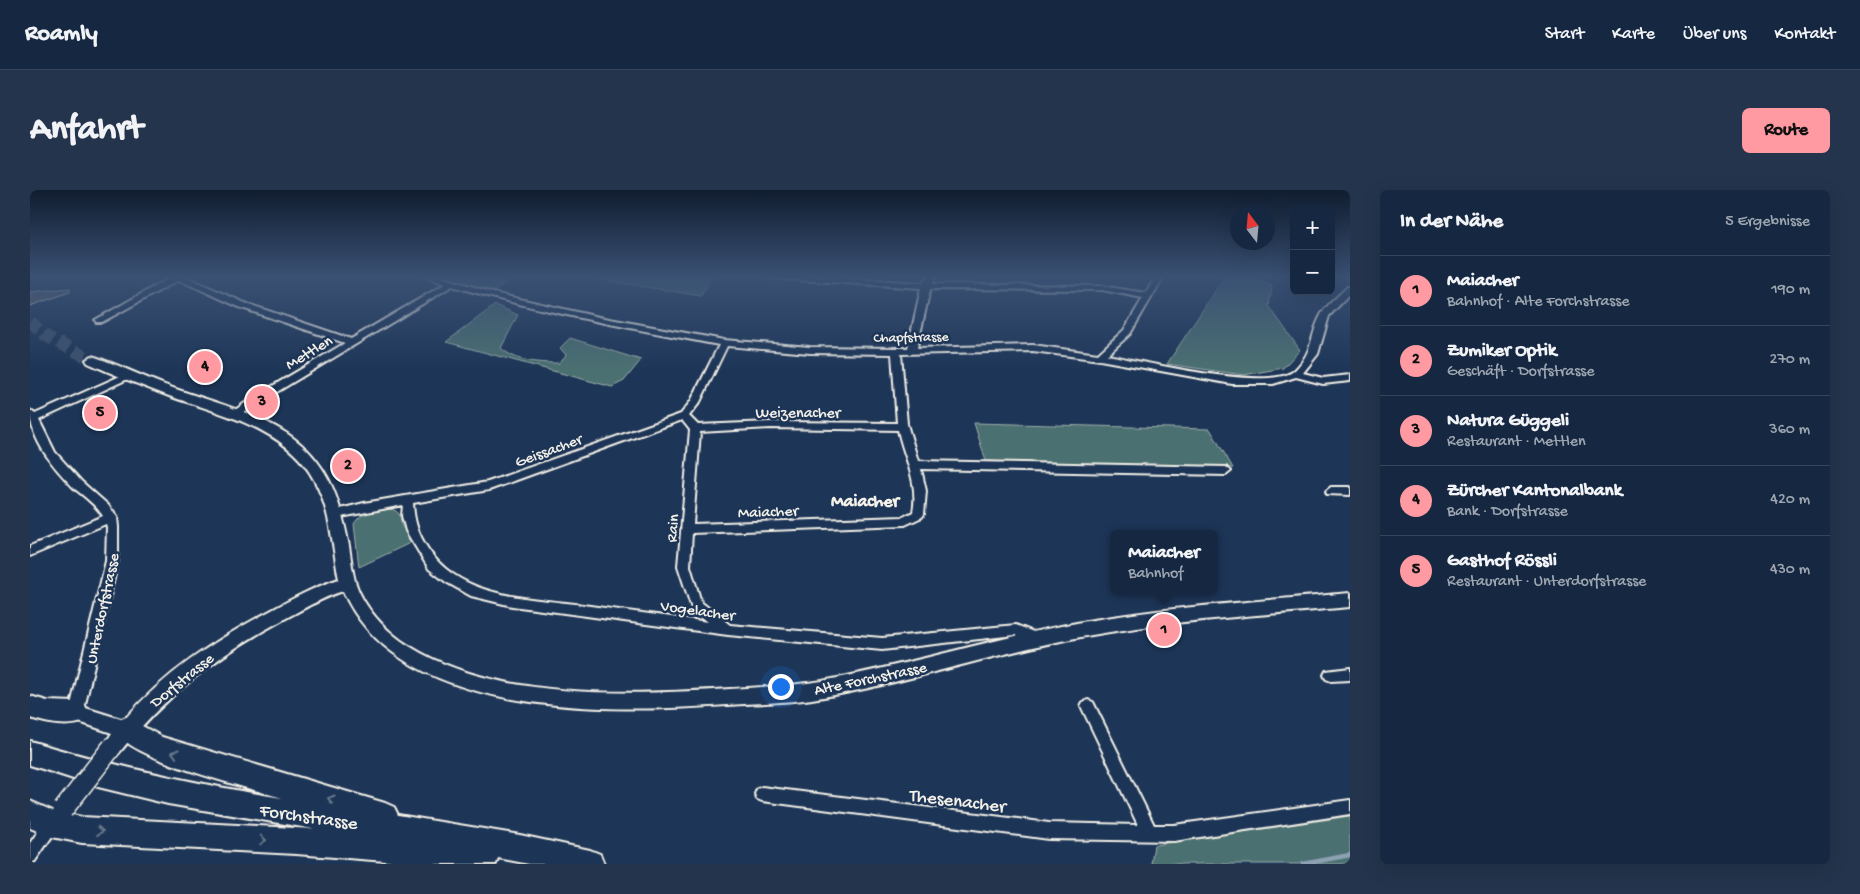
<!DOCTYPE html>
<html lang="de">
<head>
<meta charset="utf-8">
<style>
	:root { --surface:#162841; --page:#23344c; --text:#f1f3f6; --muted:#9ea6b1; --line:#35445a; --accent:#ff9aa2 }
	body { margin:0; font-family:"Gochi Hand",sans-serif; background:var(--page); color:var(--text) }
	.controls { position:absolute; right:15px; top:15px; display:grid; overflow:hidden; border-radius:8px; box-shadow:0 5px 20px #0002 }
	.controls button { width:45px; height:45px; display:grid; place-items:center; padding:0; border:0; border-bottom:1px solid var(--line); background:var(--surface); color:var(--text); font:25px sans-serif }
	.compass { position:absolute; left:1200px; top:15px; width:45px; height:45px; border-radius:50%; background:var(--surface); box-shadow:0 5px 20px #0002; rotate:344deg }
	.you { position:absolute; left:750px; top:496px; width:18px; height:18px; margin:-12px; border:4px solid #fff; border-radius:50%; background:#1a73e8; box-shadow:0 0 0 8px #1a73e833 }
	.badge { display:grid; place-items:center; width:32px; height:32px; border-radius:50%; background:var(--accent); color:#111; font-size:16px; font-weight:700 }
	.pin { position:absolute; translate:-50% -50%; border:2px solid #fff; box-shadow:0 1px 5px #0006 }
	.popup { position:absolute; left:1080px; top:340px; width:108px; height:65px; box-sizing:border-box; display:grid; place-content:center; border-radius:8px; background:var(--surface); filter:drop-shadow(0 1px 4px #0005); font-size:16px; white-space:nowrap; color:var(--muted) }
	.popup b { font-size:19px; color:var(--text) }
	.popup::after { content:''; position:absolute; left:50%; top:100%; margin-left:-10px; border:10px solid transparent; border-top-color:var(--surface) }
	.list { margin:0; padding:0; list-style:none }
	h2 { display:flex; justify-content:space-between; align-items:center; height:65px; margin:0; padding:0 20px; font-size:21px }
	h2 small { font-size:16px; font-weight:400; color:var(--muted) }
	.list li { display:grid; grid-template-columns:32px 1fr auto; gap:15px; align-items:center; box-sizing:border-box; height:70px; padding:0 20px; border-top:1px solid var(--line) }
	.list b { display:block; font-size:19px; white-space:nowrap }
	.list p { margin:0; font-size:16px; white-space:nowrap; color:var(--muted) }
	.list em { font-size:16px; font-style:normal; color:var(--muted) }
	.map { position:relative; flex:none; width:1320px; height:674px; overflow:hidden; border-radius:8px }
	header { display:flex; align-items:center; gap:30px; box-sizing:border-box; height:70px; padding:0 25px; background:var(--surface); border-bottom:1px solid var(--line) }
	header strong { font-size:24px }
	nav { display:flex; gap:28px; margin-inline-start:auto; font-size:18px }
	.intro { display:flex; align-items:center; justify-content:space-between; box-sizing:border-box; height:120px; padding:0 30px }
	h1 { margin:0; font-size:35px }
	.button { padding:12px 22px; border-radius:8px; background:var(--accent); color:#111; font-size:18px; font-weight:700 }
	main { display:flex; gap:30px; padding:0 30px }
	aside { flex:1; background:var(--surface); border-radius:8px; box-shadow:0 5px 20px #0002 }
	.map>svg:first-child { display:block }
	.green { fill:#4c6f71; stroke:#a0b0ac }
	.lines { fill:none; stroke-linecap:round; stroke-linejoin:round }
	.stream { stroke:#8ca2b3; stroke-width:4.5 }
	.building { fill:#63646c; stroke:#f4f1e8 }
	.secondary-tunnel { stroke:#3d516d; stroke-width:12; stroke-dasharray:12 6; stroke-linecap:butt }
	.street-casing { stroke:#f4f1e8; stroke-width:4 }
	.secondary-casing { stroke:#f4f1e8; stroke-width:4 }
	.highway-casing { stroke:#f4f1e8; stroke-width:4 }
	.street { fill:#1d3557; fill-rule:evenodd }
	.secondary { fill:#1d3557; fill-rule:evenodd }
	.highway { fill:#1d3557; fill-rule:evenodd }
	.secondary-bridge-casing { stroke:#f4f1e8; stroke-width:22; stroke-linecap:butt }
	.secondary-bridge { stroke:#1d3557; stroke-width:19 }
	.oneway { stroke:#68778a }
	.labels { text-anchor:middle; stroke-width:5; stroke-linejoin:round; paint-order:stroke }
	.far-street-label { font-size:14px; fill:#f4f1e8; stroke:#1d3557 }
	.street-label { font-size:16px; fill:#f4f1e8; stroke:#1d3557 }
	.neighbourhood-label { font-size:18px; font-weight:bold; fill:#f4f1e8; stroke:#1d3557 }
	.near-street-label { font-size:19px; fill:#f4f1e8; stroke:#1d3557 }
</style>
</head>
<body>
<header>
<strong>Roamly</strong>
<nav><a>Start</a><a>Karte</a><a>Über uns</a><a>Kontakt</a></nav>
</header>
<div class="intro"><h1>Anfahrt</h1><a class="button">Route</a></div>
<main>
<div class="map">
<svg width="1320" height="674" viewBox="0 0 1320 674">
	<rect width="100%" height="100%" fill="#1d3557"/>
	<filter id="ink" filterUnits="userSpaceOnUse"><feTurbulence type="fractalNoise" baseFrequency=".02" numOctaves="2"/><feDisplacementMap in="SourceGraphic" scale="10" xChannelSelector="R" yChannelSelector="G"/><feConvolveMatrix kernelMatrix="1 2 1 2 8 2 1 2 1" color-interpolation-filters="sRGB"/></filter>
	<g filter="url(#ink)">
		<!-- green -->
		<g class="green">
			<polygon points="405,86 486,86 463,102"/>
			<polygon points="548,86 682,86 671,106"/>
			<polygon points="1195,86 1215,86 1242,96 1239,116 1270,160 1253,178 1214,185 1137,174"/>
			<path d="M465,115l23,10 -17,33c15,14 39,15 58,15l7,-8 -6,-7 10,-10 71,22 -17,21 -12,6 -166,-45z"/>
			<polygon points="944,233 1180,239 1203,278 956,271"/>
			<path d="M360,319c11,2 10,8 12,18l2,1 6,15 -51,24 -5,-43c7,-13 23,-13 36,-15z"/>
			<polygon points="1320,626 1320,674 1121,674 1124,655"/>
		</g>
		<g class="lines">
			<!-- stream -->
			<polyline class="stream" points="1273,674 1320,665"/>
		</g>
		<!-- building -->
		<polygon class="building" points="40,98 40,102 0,116 0,102"/>
		<g class="lines">
			<!-- secondary-tunnel -->
			<polyline class="secondary-tunnel" points="0,131 16,146 62,170"/>
			<!-- street casing -->
			<g class="street-casing">
				<g id="street">
					<path d="M143,86h11l61,27 106,36 94,-55 -21,-8h14l55,17 106,24 125,23 86,7 86,1h12l13,-60 -153,-10 -4,-2h47l112,7 5,-7h8l-4,8 170,2 44,7 10,-17h8l-34,58 -23,21c34,6 165,38 188,15 19,-19 15,-35 26,-55 5,-10 18,-19 26,-28h3v7l-21,22 -11,38 -15,19 20,5 27,-3v6l-27,3 -27,-7 -23,7h-41l-132,-24 -67,-9 -132,3 6,70 11,37 308,6 5,4 -5,4 -305,-6 5,22 -2,23 -2,3 -17,8 -213,8 -2,33 11,36 29,23 152,13 134,-13 25,10 2,4 -2,4 -4,2 -22,-10 -133,15 -154,-15 -216,-29 -41,-10 -25,-14 -17,-13 -23,-38 -4,-15 1,-11 -67,13 -6,-4 2,-3 32,-8 124,-21 193,-68 10,-13 28,-56c-90,-17 -179,-33 -267,-59l-218,132 -3,-1 -2,-2 2,-2 18,-13 96,-57 -106,-36 -60,-27 -77,42h-6l-1,-2zM900,99l172,1 41,8 -19,32 -26,24 -65,-9 -116,3zM697,156l83,7 82,1 5,69 -126,-1 -73,3 -9,-9 11,-14zM652,230l8,10 -12,136 14,43 16,13c-41,-6 -83,-11 -125,-17 -53,-7 -122,-6 -155,-56 -10,-15 -14,-28 -15,-46l76,-13zM741,238l127,2c6,28 21,52 15,82l-10,5 -210,7 7,-92z"/>
					<path d="M97,183l5,3 -2,2 -91,42 16,32 27,30 26,23 9,12 1,10v34l-35,152 -2,4 -5,2 -5,-2 -2,-4 37,-152 1,-34 -1,-3 -76,32v-10l73,-30c-7,-11 -18,-19 -28,-27 -21,-21 -45,-49 -45,-79l5,4z"/>
					<polygon points="1301,297 1320,297 1320,305 1297,304 1296,301"/>
					<polygon points="1320,478 1320,490 1301,491 1296,489 1294,485 1296,481"/>
					<polygon points="1058,510 1063,512 1124,635 1144,635 1320,610 1320,624 1144,651 1019,649 732,611 727,609 725,604 727,599 732,597 1019,633 1108,635 1051,516 1053,512"/>
					<polygon points="22,627 27,629 29,634 27,639 5,671 0,674 0,653 17,629"/>
				</g>
			</g>
			<!-- secondary casing -->
			<g class="secondary-casing">
				<path id="secondary" d="M62,166c25,8 49,20 73,29 50,19 117,31 151,75 20,25 27,56 33,86 2,12 3,24 6,35 8,26 31,51 54,65 87,55 222,49 321,43 31,-2 62,-3 92,-8 89,-17 176,-44 265,-60 87,-15 175,-20 263,-28v14c-88,8 -177,13 -264,29 -92,17 -182,48 -274,63 -28,4 -57,4 -85,6 -117,8 -328,14 -384,-114 -22,7 -42,19 -62,30 -65,35 -116,75 -162,132l-7,3 -7,-3 -2,-6 9,-14 -42,-14 -3,-6 3,-6 6,-2 48,15c41,-47 91,-80 146,-109 22,-12 44,-24 69,-32 -7,-33 -8,-69 -25,-99 -27,-52 -94,-66 -145,-84 -27,-10 -55,-21 -81,-33l-2,-3z"/>
			</g>
			<!-- highway casing -->
			<g class="highway-casing">
				<g id="highway">
					<path d="M0,506l17,5 29,1 9,3 3,8 -3,8c-18,7 -38,2 -55,-3z"/>
					<path d="M96,527l36,20 223,66 9,4 4,8 122,20 70,15 10,4 4,10h-75l-31,-6 -2,6h-72l-128,-10 -214,-11 -30,-6 -22,-9v-27l23,10 29,6 232,12 -146,-25 -70,-17 -68,-22v-24c83,25 166,43 252,57 -35,-11 -155,-39 -168,-69l3,-8z"/>
				</g>
			</g>
			<!-- street -->
			<use href="#street" class="street"/>
			<!-- secondary -->
			<use href="#secondary" class="secondary"/>
			<!-- highway -->
			<use href="#highway" class="highway"/>
			<!-- secondary-bridge casing -->
			<g class="secondary-bridge-casing">
				<polyline id="secondary-bridge" points="33,620 82,557"/>
			</g>
			<!-- secondary-bridge -->
			<use href="#secondary-bridge" class="secondary-bridge"/>
		</g>
		<!-- one-way arrows -->
		<defs><path id="oneway-chevron" d="M-2-3.5L2.5 0L-2 3.5" fill="none" stroke-width="1.6" stroke-linecap="round" stroke-linejoin="round" transform="scale(1.25)"/></defs>
		<g class="oneway">
			<use href="#oneway-chevron" transform="translate(145 563) rotate(-163)"/>
			<use href="#oneway-chevron" transform="translate(301 609) rotate(-163)"/>
			<use href="#oneway-chevron" transform="translate(70 641) rotate(4)"/>
			<use href="#oneway-chevron" transform="translate(233 650) rotate(3)"/>
		</g>
	</g>
	<!-- sky -->
	<linearGradient id="sky" x2="0" y2="1"><stop stop-color="#101d30"/><stop offset="0.48" stop-color="#3a5174"/><stop offset="1" stop-color="#3a5174" stop-opacity="0"/></linearGradient>
	<rect width="1320" height="181" fill="url(#sky)"/>
	<g class="labels">
		<!-- far-street labels -->
		<g class="far-street-label">
			<text transform="translate(881 146) rotate(-1)" y="5">Chapfstrasse</text>
		</g>
		<!-- street labels -->
		<g class="street-label">
			<text transform="translate(278 161) rotate(-31)" y="6">Mettlen</text>
			<text x="768" y="227">Weizenacher</text>
			<text transform="translate(518 259) rotate(-20)" y="6">Geissacher</text>
			<text transform="translate(738 320) rotate(-2)" y="6">Maiacher</text>
			<text transform="translate(641 338) rotate(-85)" y="6">Rain</text>
			<text transform="translate(71 418) rotate(-78)" y="6">Unterdorfstrasse</text>
			<text transform="translate(668 419) rotate(8)" y="6">Vogelacher</text>
			<text transform="translate(840 487) rotate(-12)" y="6">Alte Forchstrasse</text>
			<text transform="translate(151 489) rotate(-39)" y="6">Dorfstrasse</text>
		</g>
		<!-- neighbourhood labels -->
		<g class="neighbourhood-label">
			<text x="835" y="316">Maiacher</text>
		</g>
		<!-- near-street labels -->
		<g class="near-street-label">
			<text transform="translate(928 609) rotate(7)" y="7">Thesenacher</text>
			<text transform="translate(279 625) rotate(8)" y="7">Forchstrasse</text>
		</g>
	</g>
</svg>
<div class="controls">
<button>+</button>
<button>−</button>
</div>
<svg class="compass" viewBox="-18 -18 36 36"><path d="M0-13l5 13h-10z" fill="#e53935"/><path d="M0 13l5-13h-10z" fill="#9ea6b1"/></svg>
<div class="you"></div>
<div class="pin badge" style="left:1134px;top:440px">1</div>
<div class="popup"><b>Maiacher</b>Bahnhof</div>
<div class="pin badge" style="left:318px;top:276px">2</div>
<div class="pin badge" style="left:232px;top:212px">3</div>
<div class="pin badge" style="left:175px;top:177px">4</div>
<div class="pin badge" style="left:70px;top:223px">5</div>
</div>
<aside>
<h2>In der Nähe<small>5 Ergebnisse</small></h2>
<ul class="list">
<li><span class="badge">1</span><div><b>Maiacher</b><p>Bahnhof · Alte Forchstrasse</p></div><em>190 m</em></li>
<li><span class="badge">2</span><div><b>Zumiker Optik</b><p>Geschäft · Dorfstrasse</p></div><em>270 m</em></li>
<li><span class="badge">3</span><div><b>Natura Güggeli</b><p>Restaurant · Mettlen</p></div><em>360 m</em></li>
<li><span class="badge">4</span><div><b>Zürcher Kantonalbank</b><p>Bank · Dorfstrasse</p></div><em>420 m</em></li>
<li><span class="badge">5</span><div><b>Gasthof Rössli</b><p>Restaurant · Unterdorfstrasse</p></div><em>430 m</em></li>
</ul>
</aside>
</main>
</body>
</html>
